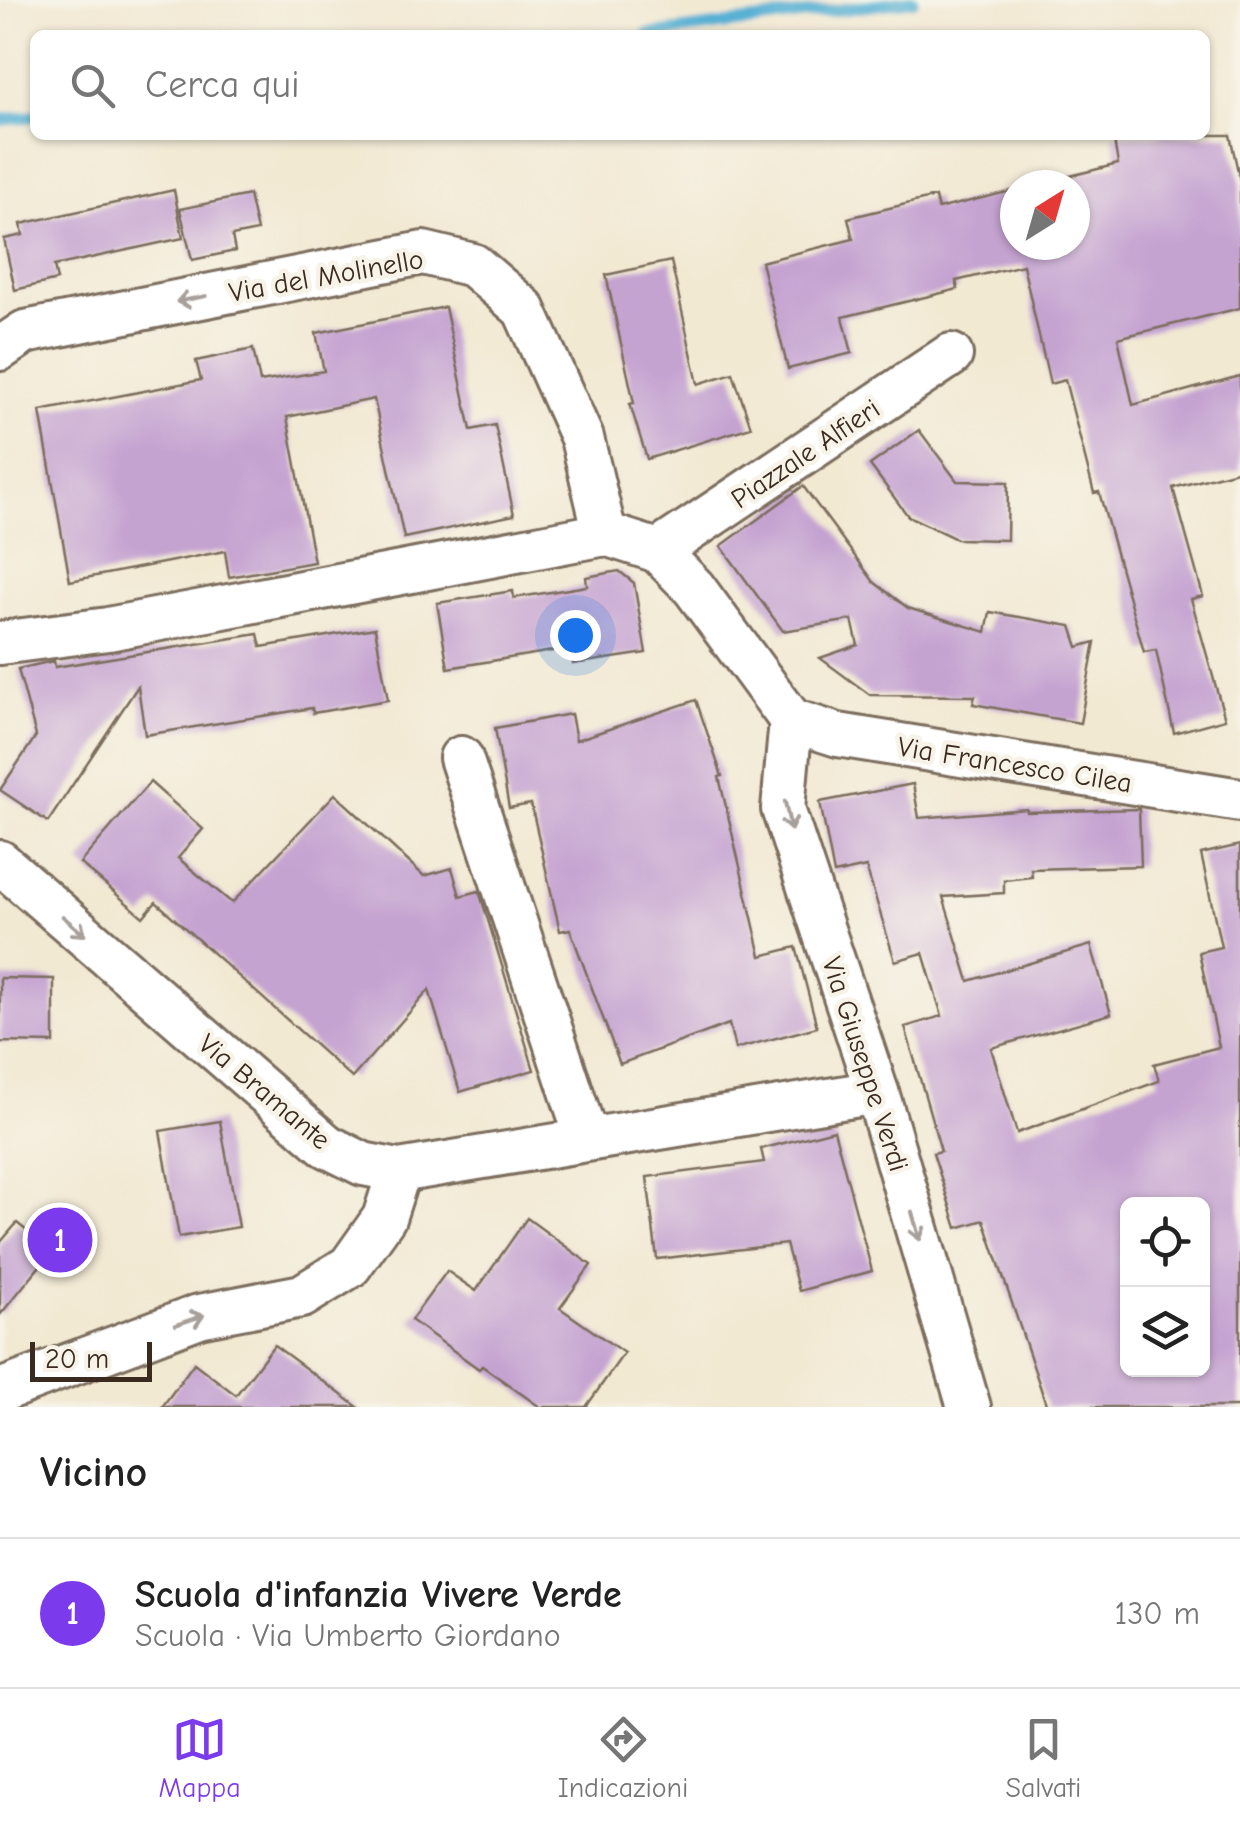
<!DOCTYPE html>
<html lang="it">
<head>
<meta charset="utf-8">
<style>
	:root { --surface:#fff; --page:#f6f6f6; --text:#222; --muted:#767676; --line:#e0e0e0; --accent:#7c3aed }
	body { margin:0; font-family:"Comic Neue",sans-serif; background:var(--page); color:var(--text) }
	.controls { position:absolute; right:30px; bottom:30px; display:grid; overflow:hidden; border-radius:15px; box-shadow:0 2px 8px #0004 }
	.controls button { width:90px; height:90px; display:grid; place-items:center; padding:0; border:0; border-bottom:2px solid var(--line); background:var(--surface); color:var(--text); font:50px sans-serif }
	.compass { position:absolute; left:1000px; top:170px; width:90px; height:90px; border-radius:50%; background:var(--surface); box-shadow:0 2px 8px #0004; rotate:37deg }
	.scale { position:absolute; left:30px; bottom:25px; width:122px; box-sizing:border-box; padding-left:10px; border:5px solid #3b2a1e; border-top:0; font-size:28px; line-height:35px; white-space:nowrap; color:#3b2a1e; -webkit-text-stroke:8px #f7f3e8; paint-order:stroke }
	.you { position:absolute; left:575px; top:635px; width:35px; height:35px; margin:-25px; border:8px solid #fff; border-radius:50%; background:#1a73e8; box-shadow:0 0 0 15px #1a73e833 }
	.badge { display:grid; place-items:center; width:65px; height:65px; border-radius:50%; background:var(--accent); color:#fff; font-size:32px; font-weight:700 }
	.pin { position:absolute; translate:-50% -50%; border:5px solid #fff; box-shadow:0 2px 10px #0006 }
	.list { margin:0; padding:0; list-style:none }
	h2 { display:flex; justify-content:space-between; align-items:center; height:130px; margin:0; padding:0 40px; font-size:42px }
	h2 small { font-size:32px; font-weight:400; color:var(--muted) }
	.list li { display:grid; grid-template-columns:65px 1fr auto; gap:30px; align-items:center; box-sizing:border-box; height:150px; padding:0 40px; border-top:2px solid var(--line) }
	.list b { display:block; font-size:38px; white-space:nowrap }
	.list p { margin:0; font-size:32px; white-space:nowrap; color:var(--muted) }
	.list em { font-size:32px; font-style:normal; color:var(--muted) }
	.icon { flex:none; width:55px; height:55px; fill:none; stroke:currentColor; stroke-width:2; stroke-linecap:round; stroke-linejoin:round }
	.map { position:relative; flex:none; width:1240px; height:1407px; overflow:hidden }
	.search { position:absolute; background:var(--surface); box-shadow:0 2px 8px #0004; left:30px; right:30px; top:30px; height:110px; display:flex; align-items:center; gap:25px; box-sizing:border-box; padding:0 35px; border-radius:15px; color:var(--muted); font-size:38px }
	.sheet { height:280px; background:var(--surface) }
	nav { display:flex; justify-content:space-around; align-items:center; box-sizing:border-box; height:140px; border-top:2px solid var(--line); background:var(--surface); font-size:28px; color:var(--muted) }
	nav a { display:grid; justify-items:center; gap:5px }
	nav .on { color:var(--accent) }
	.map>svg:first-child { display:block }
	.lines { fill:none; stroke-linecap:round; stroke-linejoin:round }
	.stream { stroke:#56b1d4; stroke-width:12 }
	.building { fill:#c5a3d1; fill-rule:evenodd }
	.minor-casing { stroke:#7b6d5d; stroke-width:48 }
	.minor { stroke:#fff; stroke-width:42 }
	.oneway { stroke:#a79f9a }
	.labels { text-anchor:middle; stroke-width:9; stroke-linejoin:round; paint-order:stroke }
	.street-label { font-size:28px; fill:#3b2a1e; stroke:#f7f3e8 }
</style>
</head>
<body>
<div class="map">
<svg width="1240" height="1407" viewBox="0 0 1240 1407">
	<rect width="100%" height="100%" fill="#f7f3e8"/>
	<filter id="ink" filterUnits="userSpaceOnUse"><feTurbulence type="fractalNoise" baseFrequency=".01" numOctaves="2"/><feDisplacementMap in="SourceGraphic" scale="20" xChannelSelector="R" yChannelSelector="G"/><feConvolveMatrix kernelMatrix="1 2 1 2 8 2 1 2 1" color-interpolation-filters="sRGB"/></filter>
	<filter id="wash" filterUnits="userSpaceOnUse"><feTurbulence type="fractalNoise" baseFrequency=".0048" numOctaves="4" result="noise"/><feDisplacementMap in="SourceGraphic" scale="40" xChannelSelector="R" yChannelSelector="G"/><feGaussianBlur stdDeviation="2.25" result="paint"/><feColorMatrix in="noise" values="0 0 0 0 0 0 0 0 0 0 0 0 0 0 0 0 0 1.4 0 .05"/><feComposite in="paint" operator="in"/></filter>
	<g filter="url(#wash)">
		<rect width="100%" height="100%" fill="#f2e9d3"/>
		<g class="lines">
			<!-- stream -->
			<g class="stream">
				<polyline points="647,35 913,0"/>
				<polyline points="0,120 35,116"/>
			</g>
		</g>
		<g id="blocks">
			<!-- building -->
			<g class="building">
				<polygon points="1113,135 1230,135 1240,181 1240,308 1118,338 1133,405 1240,376 1240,470 1173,488 1203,596 1191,599 1225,719 1174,733 1156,650 1144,652 1099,492 1094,493 1065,380 1050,384 1023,265 956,281 958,289 843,317 852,353 788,369 761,262 853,239 848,218 935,197 938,209 1015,190 1015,245 1075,245 1075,185 1034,185 1118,164"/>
				<polygon points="174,190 183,238 54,266 57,280 15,290 4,239 23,235 21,224"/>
				<polygon points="249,195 257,231 232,236 235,251 192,260 180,209"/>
				<polygon points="671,261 698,384 733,373 751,427 647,459 630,404 634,403 606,275"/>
				<polygon points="445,307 471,430 495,425 514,515 404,538 374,399 287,417 314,562 229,577 225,551 70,581 40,411 201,380 196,361 253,349 260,382 324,371 316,333"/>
				<polygon points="919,430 957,481 1008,482 1007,540 956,539 908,516 870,465"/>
				<polygon points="803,486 874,582 908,608 986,632 990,612 1071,626 1078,647 1095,642 1080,723 973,704 975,696 870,695 820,658 858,645 852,620 783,631 721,546"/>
				<polygon points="619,571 634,583 646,653 573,664 571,648 448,668 437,603 513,591 514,598 587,586 586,577"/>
				<polygon points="375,628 388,700 313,713 312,708 145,735 138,686 48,822 0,790 36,736 18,669 44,663 54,661 55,667 258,634 261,647"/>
				<polygon points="696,700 722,776 719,777 761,956 796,947 817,1027 735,1049 729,1024 620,1064 570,929 560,931 531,804 509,808 495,728 571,714 576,740"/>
				<polygon points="150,782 203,829 178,858 232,903 335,794 424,876 452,868 460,896 479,891 534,1070 460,1092 429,990 352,1078 156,902 143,917 80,863"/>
				<path d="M913,784l6,34 108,-9v3l112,-3 2,57 -110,3 1,8 -28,3v13l-61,4 26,84 122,-36 20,69 -120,34 26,85 142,-52 -5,-17 65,-17 -20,-95 22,-5 -20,-93 39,-9v562h-193l-63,-187 -27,8 -24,-75 8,-2 -36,-124 37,-11 -19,-63 -28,8 -29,-94 -32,7 -14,-72zM1128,1204h74v166h-74z"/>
				<polygon points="0,978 54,979 54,1043 0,1042"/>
				<polygon points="220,1121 239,1227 179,1237 160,1131"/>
				<polygon points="834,1130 872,1271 799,1291 786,1244 657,1259 647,1177 764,1162 761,1149"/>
				<polygon points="527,1218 591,1265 560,1308 624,1353 586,1407 540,1407 482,1366 479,1369 411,1320 447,1271 476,1291"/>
				<polygon points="17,1223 52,1251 0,1315 0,1243"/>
				<polygon points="274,1345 358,1407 162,1407 194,1363 236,1395"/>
			</g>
		</g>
	</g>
	<g filter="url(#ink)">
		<use href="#blocks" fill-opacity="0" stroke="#7b6d5d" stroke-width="2.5"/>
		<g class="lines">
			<!-- minor casing -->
			<g class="minor-casing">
				<g id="minor">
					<polyline points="0,349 25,332 423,253 473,265 524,309 582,438 605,534"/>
					<polyline points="658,551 951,355"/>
					<polyline points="0,643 108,629 605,534 658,551 694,588 791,720"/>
					<polyline points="791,720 783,809 877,1092 969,1407"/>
					<polyline points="791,720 838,735 1240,800"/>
					<polyline points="461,758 587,1139"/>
					<polyline points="0,862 327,1146 363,1164 399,1171 877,1092"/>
					<polyline points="0,1391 199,1316 302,1296 350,1266 384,1218 399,1171"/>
				</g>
			</g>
			<!-- minor -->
			<use href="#minor" class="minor"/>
		</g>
		<!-- one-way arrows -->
		<defs><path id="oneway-shaft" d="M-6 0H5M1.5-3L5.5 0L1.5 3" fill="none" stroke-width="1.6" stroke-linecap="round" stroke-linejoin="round" transform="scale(2.5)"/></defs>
		<g class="oneway">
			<use href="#oneway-shaft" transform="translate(191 299) rotate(169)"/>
			<use href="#oneway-shaft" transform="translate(788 816) rotate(78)"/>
			<use href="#oneway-shaft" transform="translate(74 926) rotate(41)"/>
			<use href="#oneway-shaft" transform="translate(916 1226) rotate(74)"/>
			<use href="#oneway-shaft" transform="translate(190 1320) rotate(-19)"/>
		</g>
	</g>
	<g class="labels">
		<!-- street labels -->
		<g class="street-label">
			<text transform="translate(326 275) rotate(-10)" y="10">Via del Molinello</text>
			<text transform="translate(805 453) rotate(-34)" y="10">Piazzale Alfieri</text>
			<text transform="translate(1015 764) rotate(9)" y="10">Via Francesco Cilea</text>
			<text transform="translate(866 1064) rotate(72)" y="10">Via Giuseppe Verdi</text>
			<text transform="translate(265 1091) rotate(40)" y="10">Via Bramante</text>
		</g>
	</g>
</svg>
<div class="controls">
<button><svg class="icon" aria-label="locate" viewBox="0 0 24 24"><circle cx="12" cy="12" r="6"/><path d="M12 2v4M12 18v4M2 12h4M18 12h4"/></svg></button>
<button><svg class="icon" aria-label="layers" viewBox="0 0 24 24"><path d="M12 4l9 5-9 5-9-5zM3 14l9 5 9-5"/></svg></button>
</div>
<svg class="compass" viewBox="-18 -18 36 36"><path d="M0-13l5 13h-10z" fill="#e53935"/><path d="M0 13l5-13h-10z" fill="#767676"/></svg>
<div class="scale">20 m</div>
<div class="you"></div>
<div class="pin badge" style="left:60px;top:1240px">1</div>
<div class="search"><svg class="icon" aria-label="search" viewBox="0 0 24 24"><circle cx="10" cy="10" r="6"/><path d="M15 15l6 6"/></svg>Cerca qui</div>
</div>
<section class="sheet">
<h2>Vicino<small></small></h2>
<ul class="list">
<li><span class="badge">1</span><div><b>Scuola d'infanzia Vivere Verde</b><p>Scuola · Via Umberto Giordano</p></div><em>130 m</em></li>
</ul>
</section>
<nav>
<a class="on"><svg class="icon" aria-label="map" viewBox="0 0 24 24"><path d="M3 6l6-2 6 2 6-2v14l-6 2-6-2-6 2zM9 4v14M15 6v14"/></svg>Mappa</a>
<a><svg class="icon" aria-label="directions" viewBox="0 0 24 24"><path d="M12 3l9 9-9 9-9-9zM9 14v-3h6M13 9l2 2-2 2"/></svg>Indicazioni</a>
<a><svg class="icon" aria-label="saved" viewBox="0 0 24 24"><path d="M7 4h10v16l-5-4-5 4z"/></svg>Salvati</a>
</nav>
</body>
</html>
